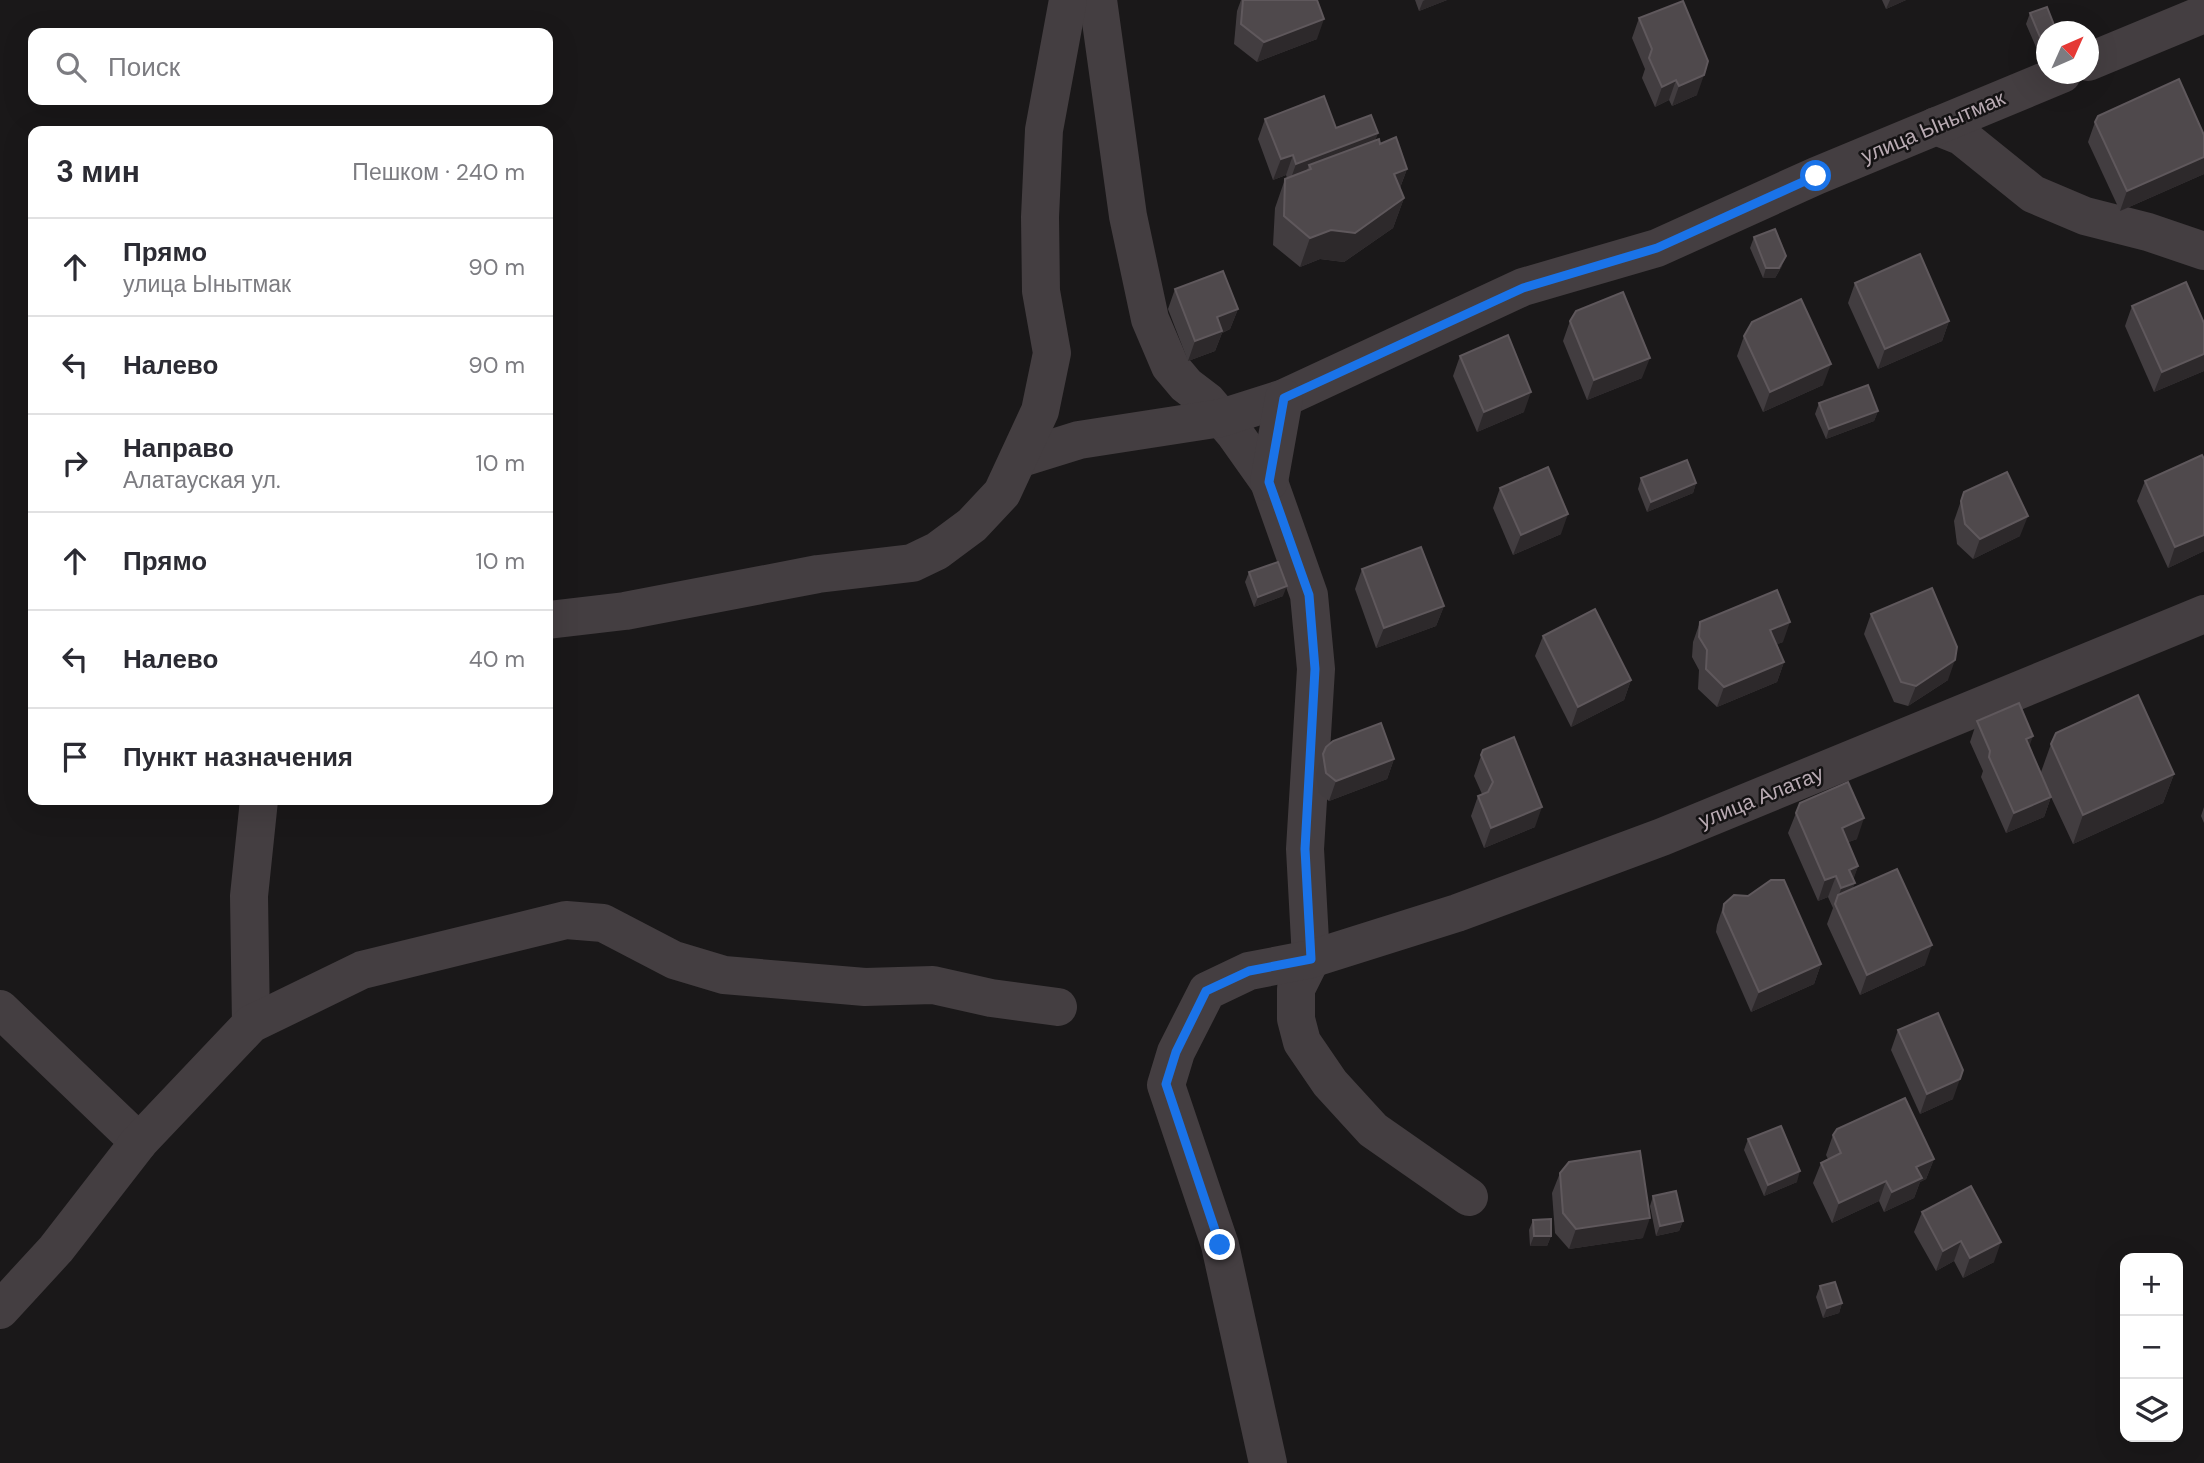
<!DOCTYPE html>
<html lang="ru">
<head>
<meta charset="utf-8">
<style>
	:root { --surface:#fff; --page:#f7f7f7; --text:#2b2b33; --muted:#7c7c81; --line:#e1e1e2 }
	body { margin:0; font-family:"DM Sans",sans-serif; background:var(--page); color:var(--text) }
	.controls { position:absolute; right:21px; bottom:21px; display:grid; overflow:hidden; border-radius:14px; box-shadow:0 7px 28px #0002 }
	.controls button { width:63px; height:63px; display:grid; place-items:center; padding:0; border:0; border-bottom:2px solid var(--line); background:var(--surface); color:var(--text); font:35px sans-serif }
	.compass { position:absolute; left:2036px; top:21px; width:63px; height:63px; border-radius:50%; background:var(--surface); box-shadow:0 7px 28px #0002; rotate:45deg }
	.stop { position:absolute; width:21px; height:21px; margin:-16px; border:5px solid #1a73e8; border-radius:50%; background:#fff }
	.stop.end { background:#1a73e8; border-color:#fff; box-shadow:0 2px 7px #0008 }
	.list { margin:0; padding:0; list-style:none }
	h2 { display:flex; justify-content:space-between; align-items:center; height:91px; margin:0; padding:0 28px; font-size:30px }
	h2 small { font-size:23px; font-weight:400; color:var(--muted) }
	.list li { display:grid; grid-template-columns:46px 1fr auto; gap:21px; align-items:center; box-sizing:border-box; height:98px; padding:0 28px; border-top:2px solid var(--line) }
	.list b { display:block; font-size:26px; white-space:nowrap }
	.list p { margin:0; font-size:23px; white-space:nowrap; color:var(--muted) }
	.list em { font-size:23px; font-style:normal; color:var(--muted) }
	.icon { flex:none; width:38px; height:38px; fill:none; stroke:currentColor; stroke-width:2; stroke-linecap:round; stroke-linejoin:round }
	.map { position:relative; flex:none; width:2204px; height:1463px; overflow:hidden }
	.search { position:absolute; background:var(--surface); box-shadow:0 7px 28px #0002; left:28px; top:28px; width:525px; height:77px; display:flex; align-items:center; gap:18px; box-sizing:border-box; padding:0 24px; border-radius:14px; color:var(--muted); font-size:26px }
	.panel { position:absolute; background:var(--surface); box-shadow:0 7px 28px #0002; left:28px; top:126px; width:525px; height:679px; border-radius:14px }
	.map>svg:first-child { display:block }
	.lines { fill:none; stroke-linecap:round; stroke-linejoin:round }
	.minor { stroke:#443e41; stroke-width:38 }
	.wall { fill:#423d40 }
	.shaded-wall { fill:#2d292b }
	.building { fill:#4f494c; stroke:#5f585c; stroke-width:2 }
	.route { stroke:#1a73e8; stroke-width:9 }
	.labels { text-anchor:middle; stroke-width:5; stroke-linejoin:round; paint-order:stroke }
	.street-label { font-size:21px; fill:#b9abb3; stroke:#151314 }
</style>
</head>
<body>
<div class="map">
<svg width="2204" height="1463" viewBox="0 0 2204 1463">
	<rect width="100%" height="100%" fill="#1a1819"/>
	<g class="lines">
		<!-- minor -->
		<g class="minor">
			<polyline points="1098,0 1128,216 1150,319 1170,366 1186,385 1207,401 1235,434 1269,482 1309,595 1316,669 1305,849 1311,959 1296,989 1296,1019 1302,1042 1330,1083 1373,1130 1469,1197"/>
			<polyline points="2088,62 2204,14"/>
			<polyline points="1936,126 1961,136 2033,194 2085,216 2148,232 2204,251"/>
			<polyline points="1021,458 1079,440 1221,418 1284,398 1523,287 1657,248 1816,176 2062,74"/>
			<polyline points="1269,482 1284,398"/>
			<polyline points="548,620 625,611 818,574 912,563 937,551 972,525 1002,493 1040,411 1052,353 1041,291 1040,217 1044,130 1068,0"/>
			<polyline points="0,1009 139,1142"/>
			<polyline points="251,1024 249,896 259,800"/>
			<polyline points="0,1310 56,1249 139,1142 251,1024 362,970 566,920 603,923 674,960 724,975 865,987 933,985 991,998 1058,1007"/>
			<polyline points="1268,1463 1220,1245 1166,1085 1176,1052 1207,991 1249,971 1311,959 1457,913 1662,837 2204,614"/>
		</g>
	</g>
	<!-- wall -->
	<g class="wall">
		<polygon points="1241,0 1317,0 1317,39 1257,62 1234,44 1237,11"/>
		<polygon points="1415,0 1447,0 1419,11"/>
		<polygon points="1882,0 1906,0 1886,9"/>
		<polygon points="2030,13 2056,30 2056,32 2047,32 2036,47 2026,24"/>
		<polygon points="1639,18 1697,95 1672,106 1669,100 1655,107 1642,78 1645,69 1632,38"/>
		<polygon points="1265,119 1336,128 1378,133 1375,140 1407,169 1400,188 1404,198 1393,228 1344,262 1320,259 1300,267 1273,245 1275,208 1285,179 1287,178 1286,175 1273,180 1258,139"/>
		<polygon points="2095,122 2204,157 2204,174 2120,211 2088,142"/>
		<polygon points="1754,237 1782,266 1775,278 1763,278 1750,248"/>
		<polygon points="1855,283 1949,321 1942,341 1878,369 1848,303"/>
		<polygon points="1175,289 1238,309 1230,329 1222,333 1215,351 1188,361 1168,309"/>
		<polygon points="2132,306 2204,323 2204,371 2154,392 2125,326"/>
		<polygon points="1570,321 1642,378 1587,400 1563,341"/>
		<polygon points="1744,336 1823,385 1763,412 1737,356"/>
		<polygon points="1460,356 1524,412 1477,432 1453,376"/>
		<polygon points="1819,403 1878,411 1874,421 1826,439 1815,414"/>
		<polygon points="1641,478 1696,483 1693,493 1647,512 1638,489"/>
		<polygon points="2145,481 2204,551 2168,568 2137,501"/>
		<polygon points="1500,488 1561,534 1513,555 1493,508"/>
		<polygon points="1964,492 2020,536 1973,559 1957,544 1954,521"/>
		<polygon points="1362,569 1444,606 1436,626 1376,648 1355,589"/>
		<polygon points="1249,572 1283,596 1254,607 1245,582"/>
		<polygon points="1871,614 1948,680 1908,706 1894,702 1864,634"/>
		<polygon points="1700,622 1783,642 1777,644 1784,662 1777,682 1717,707 1698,689 1699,670 1692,657 1693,642"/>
		<polygon points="1543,636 1631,680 1624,700 1571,727 1535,656"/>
		<polygon points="1977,721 2029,747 2041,772 2051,744 2174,774 2163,803 2073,844 2051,797 2044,817 2006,833 1981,777 1983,771 1970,742"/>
		<polygon points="1326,747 1394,759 1387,779 1329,801 1319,793 1316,774"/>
		<polygon points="1483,750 1535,827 1484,848 1471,816 1478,796 1482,794 1474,776"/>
		<polygon points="1800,803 1857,839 1848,842 1858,866 1853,879 1853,889 1925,965 1860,995 1827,924 1833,908 1828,897 1818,901 1788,833"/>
		<polygon points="2204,807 2204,823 2201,816"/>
		<polygon points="1724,904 1821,964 1814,984 1751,1012 1716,932 1717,925"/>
		<polygon points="1898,1030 1953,1099 1920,1114 1891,1050"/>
		<polygon points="1833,1135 1934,1159 1926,1179 1920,1182 1914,1198 1884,1212 1879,1201 1832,1223 1813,1183 1821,1163 1828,1159 1826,1155"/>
		<polygon points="1748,1139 1797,1182 1764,1196 1744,1150"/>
		<polygon points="1560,1173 1643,1238 1569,1249 1555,1233 1552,1193"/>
		<polygon points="1653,1196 1683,1221 1679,1231 1656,1236 1650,1206"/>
		<polygon points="1922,1212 1994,1262 1963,1278 1954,1261 1936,1271 1914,1232"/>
		<polygon points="1533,1220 1551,1236 1547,1246 1530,1246 1529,1230"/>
		<polygon points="1820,1286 1842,1303 1839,1313 1823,1318 1816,1297"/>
	</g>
	<!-- shaded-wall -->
	<g class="shaded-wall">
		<polygon points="1425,0 1447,0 1419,11 1423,1"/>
		<polygon points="1890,0 1906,0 1886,9"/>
		<polygon points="1324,19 1317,39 1257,62 1264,42"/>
		<polygon points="2047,34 2047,42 2036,47 2040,37"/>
		<polygon points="1704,75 1697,95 1672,106 1679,86"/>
		<polygon points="1676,80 1669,100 1655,107 1662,87"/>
		<polygon points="1378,133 1371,153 1311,169 1309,165 1304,178 1289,184 1296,164"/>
		<polygon points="1293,155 1286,175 1273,180 1281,159"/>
		<polygon points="2204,157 2204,174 2120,211 2127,191"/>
		<polygon points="1407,169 1396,198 1394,174"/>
		<polygon points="1404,198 1393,228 1344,262 1320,259 1300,267 1310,238"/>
		<polygon points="1786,256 1782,266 1775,278 1763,278 1766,268"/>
		<polygon points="1238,309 1230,329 1222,333 1215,351 1188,361 1195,341 1217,317"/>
		<polygon points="1949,321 1942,341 1878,369 1885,349"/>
		<polygon points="2204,354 2204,371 2154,392 2162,372"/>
		<polygon points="1650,358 1642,378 1587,400 1594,380"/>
		<polygon points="1831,364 1823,385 1763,412 1770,392"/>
		<polygon points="1531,392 1524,412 1477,432 1484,412"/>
		<polygon points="1878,411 1874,421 1826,439 1829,429"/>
		<polygon points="1696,483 1693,493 1647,512 1651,502"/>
		<polygon points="1568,514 1561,534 1513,555 1521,535"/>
		<polygon points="2028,516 2020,536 1973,559 1980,539"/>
		<polygon points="2204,535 2204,551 2168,568 2175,547"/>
		<polygon points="1287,586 1283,596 1254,607 1258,597"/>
		<polygon points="1444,606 1436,626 1376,648 1384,628"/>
		<polygon points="1790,622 1783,642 1763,650 1770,630"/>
		<polygon points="1955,660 1948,680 1908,706 1916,686"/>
		<polygon points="1784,662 1777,682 1717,707 1724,687"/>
		<polygon points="1631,680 1624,700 1571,727 1578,707"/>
		<polygon points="2033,736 2026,756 2026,739"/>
		<polygon points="1394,759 1387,779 1329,801 1336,781"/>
		<polygon points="2174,774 2163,803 2073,844 2083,815"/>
		<polygon points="2051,797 2044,817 2006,833 2014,813"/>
		<polygon points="1542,807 1535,827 1484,848 1491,828"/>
		<polygon points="1864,818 1857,839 1834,848 1842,828"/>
		<polygon points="1858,866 1852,884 1855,883 1847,903 1835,904 1849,870"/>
		<polygon points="1836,876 1828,897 1818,901 1825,880"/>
		<polygon points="1932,945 1925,965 1860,995 1867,975"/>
		<polygon points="1821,964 1814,984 1751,1012 1759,992"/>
		<polygon points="1960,1079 1953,1099 1920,1114 1927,1094"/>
		<polygon points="1934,1159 1926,1179 1920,1182 1914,1198 1884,1212 1892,1192 1916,1167"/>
		<polygon points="1800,1171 1797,1182 1764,1196 1768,1185"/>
		<polygon points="1886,1181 1879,1201 1832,1223 1839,1203"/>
		<polygon points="1650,1218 1643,1238 1569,1249 1576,1229"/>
		<polygon points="1683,1221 1679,1231 1656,1236 1660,1226"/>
		<polygon points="1534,1236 1551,1236 1547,1246 1530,1246"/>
		<polygon points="1961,1241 1954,1261 1936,1271 1943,1251"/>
		<polygon points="2001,1242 1994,1262 1963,1278 1970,1258"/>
		<polygon points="1842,1303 1839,1313 1823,1318 1827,1308"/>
	</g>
	<!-- building -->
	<g class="building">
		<polygon points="1243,0 1317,0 1324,19 1264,42 1241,24"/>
		<polygon points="1683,1 1708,61 1704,75 1679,86 1676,80 1662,87 1649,58 1652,49 1639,18"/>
		<polygon points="2047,7 2056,30 2052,32 2047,32 2047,34 2040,37 2030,13"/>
		<polygon points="2179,79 2204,135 2204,157 2127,191 2095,122 2098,116"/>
		<polygon points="1324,96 1336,128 1371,115 1378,133 1296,164 1293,155 1281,159 1265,119"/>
		<polygon points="1396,137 1407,169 1394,174 1404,198 1355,233 1331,230 1310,238 1284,216 1285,179 1311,169 1309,165 1379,139 1380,144"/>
		<polygon points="1775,229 1786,256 1779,268 1766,268 1754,237"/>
		<polygon points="1920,254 1949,321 1885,349 1855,283"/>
		<polygon points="1223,271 1238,309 1217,317 1222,331 1195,341 1175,289"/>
		<polygon points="2186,282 2204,323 2204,354 2162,372 2132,306"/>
		<polygon points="1623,292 1650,358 1594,380 1570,321 1576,311"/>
		<polygon points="1801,299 1831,364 1770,392 1744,336 1752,322"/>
		<polygon points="1508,335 1531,392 1484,412 1460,356"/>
		<polygon points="1868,385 1878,411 1829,429 1819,403"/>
		<polygon points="2202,455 2204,459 2204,535 2175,547 2145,481"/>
		<polygon points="1687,460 1696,483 1651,502 1641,478"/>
		<polygon points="1548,467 1568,514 1521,535 1500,488"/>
		<polygon points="2007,472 2028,516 1980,539 1965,524 1961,501 1964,492"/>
		<polygon points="1421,547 1444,606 1384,628 1362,569"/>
		<polygon points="1278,562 1287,586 1258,597 1249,572"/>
		<polygon points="1932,588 1957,647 1955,660 1916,686 1901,682 1871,614"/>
		<polygon points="1777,590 1790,622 1770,630 1784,662 1724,687 1706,669 1707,650 1699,637 1700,622"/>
		<polygon points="1595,609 1631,680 1578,707 1543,636"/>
		<polygon points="2138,695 2174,774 2083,815 2051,744 2056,733"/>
		<polygon points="2019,703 2033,736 2026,739 2051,797 2014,813 1989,757 1990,751 1977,721"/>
		<polygon points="1381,723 1394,759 1336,781 1326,773 1323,754 1326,747 1333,741"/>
		<polygon points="1514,737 1542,807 1491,828 1478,796 1488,792 1493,782 1481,755 1483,750"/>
		<polygon points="1848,782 1864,818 1842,828 1858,866 1849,870 1855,883 1841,888 1836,876 1825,880 1796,813 1800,803"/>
		<polygon points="1897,869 1932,945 1867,975 1835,904 1838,895"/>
		<polygon points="1771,880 1784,880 1821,964 1759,992 1723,912 1724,904 1734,895 1748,896"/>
		<polygon points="1938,1013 1963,1070 1960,1079 1927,1094 1898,1030"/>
		<polygon points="1905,1098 1934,1159 1916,1167 1922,1178 1892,1192 1886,1181 1839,1203 1821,1163 1841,1153 1833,1135 1837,1129"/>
		<polygon points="1781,1126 1800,1171 1768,1185 1748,1139"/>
		<polygon points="1640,1151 1650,1218 1576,1229 1563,1213 1560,1173 1569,1162"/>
		<polygon points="1971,1186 2001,1242 1970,1258 1961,1241 1943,1251 1922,1212"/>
		<polygon points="1676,1191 1683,1221 1660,1226 1653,1196"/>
		<polygon points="1551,1219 1551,1236 1534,1236 1533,1220"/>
		<polygon points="1835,1282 1842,1303 1827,1308 1820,1286"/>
	</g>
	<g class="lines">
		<!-- route -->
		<polyline class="route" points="1220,1245 1166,1084 1176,1052 1206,991 1249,971 1311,959 1305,849 1315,669 1309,595 1269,482 1284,398 1523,288 1657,248 1816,176"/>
	</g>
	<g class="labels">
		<!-- street labels -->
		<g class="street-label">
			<text transform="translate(1933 127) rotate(-23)" y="7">улица Ынытмак</text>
			<text transform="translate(1761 797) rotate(-22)" y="7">улица Алатау</text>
		</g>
	</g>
</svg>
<div class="controls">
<button>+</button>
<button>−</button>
<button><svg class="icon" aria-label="layers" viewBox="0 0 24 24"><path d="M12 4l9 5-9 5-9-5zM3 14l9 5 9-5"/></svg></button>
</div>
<svg class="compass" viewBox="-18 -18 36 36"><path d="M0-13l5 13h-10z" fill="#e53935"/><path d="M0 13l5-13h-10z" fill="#7c7c81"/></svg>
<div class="stop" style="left:1816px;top:176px"></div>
<div class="stop end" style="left:1220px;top:1245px"></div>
<div class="search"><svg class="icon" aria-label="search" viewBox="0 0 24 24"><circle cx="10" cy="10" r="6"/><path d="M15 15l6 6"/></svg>Поиск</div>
<section class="panel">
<h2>3 мин<small>Пешком · 240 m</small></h2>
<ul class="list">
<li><svg class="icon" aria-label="ahead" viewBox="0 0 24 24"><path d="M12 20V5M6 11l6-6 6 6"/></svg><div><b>Прямо</b><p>улица Ынытмак</p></div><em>90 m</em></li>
<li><svg class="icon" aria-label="left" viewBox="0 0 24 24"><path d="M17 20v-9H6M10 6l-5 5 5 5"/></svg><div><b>Налево</b></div><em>90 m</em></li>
<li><svg class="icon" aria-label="right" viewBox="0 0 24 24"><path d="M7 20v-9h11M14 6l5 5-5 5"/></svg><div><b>Направо</b><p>Алатауская ул.</p></div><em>10 m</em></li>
<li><svg class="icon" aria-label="ahead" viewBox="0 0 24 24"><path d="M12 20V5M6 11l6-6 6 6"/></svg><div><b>Прямо</b></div><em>10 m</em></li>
<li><svg class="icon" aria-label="left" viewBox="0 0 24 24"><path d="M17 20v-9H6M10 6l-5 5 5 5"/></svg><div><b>Налево</b></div><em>40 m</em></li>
<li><svg class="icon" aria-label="arrive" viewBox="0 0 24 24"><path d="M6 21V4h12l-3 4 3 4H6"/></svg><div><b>Пункт назначения</b></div></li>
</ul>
</section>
</div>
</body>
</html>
